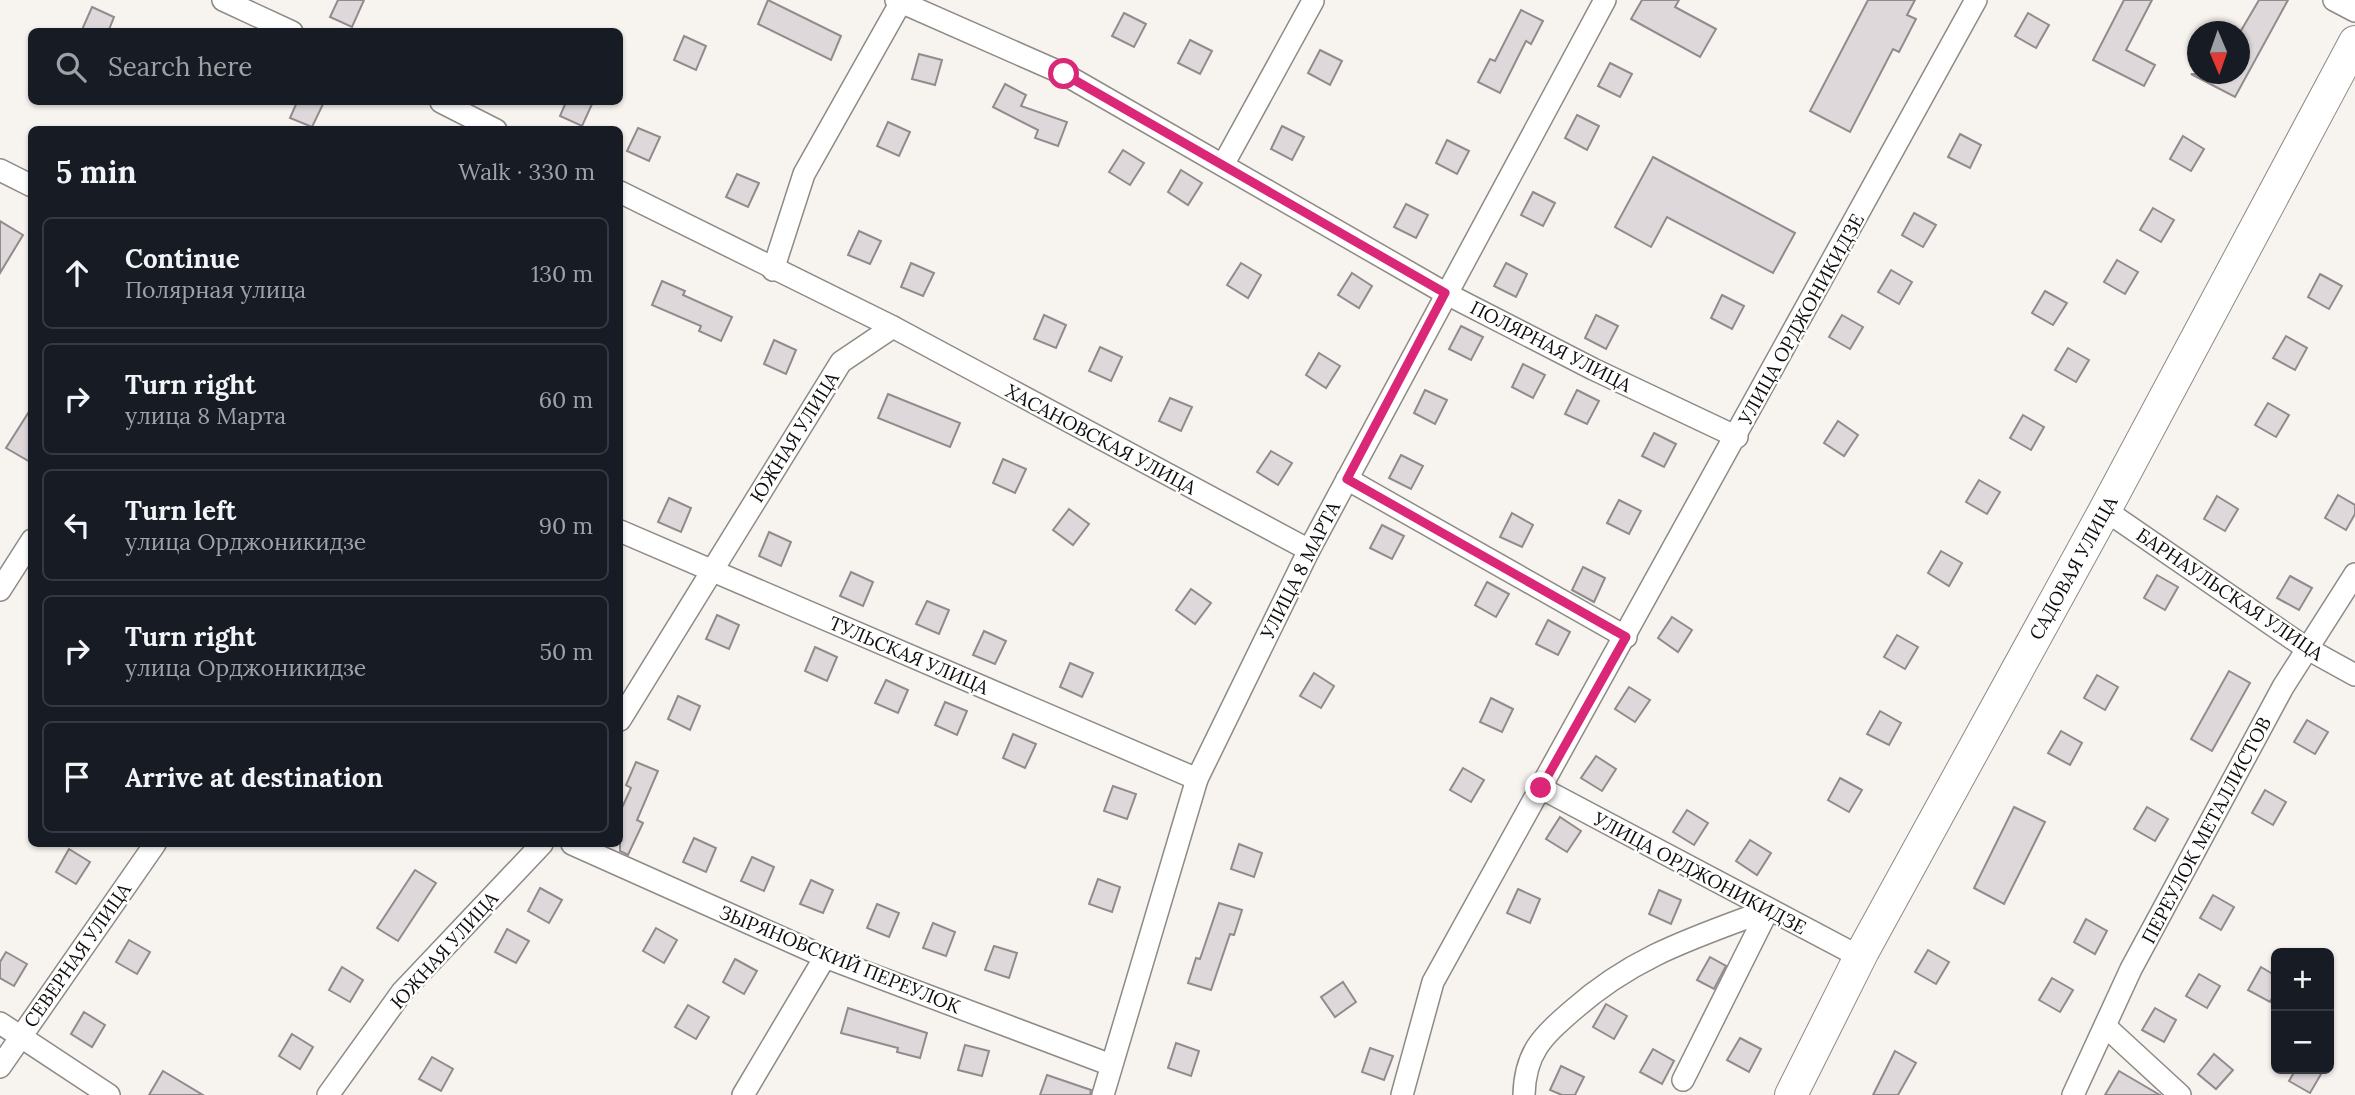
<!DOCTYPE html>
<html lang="en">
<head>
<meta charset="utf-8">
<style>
	:root { --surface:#171b24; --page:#20242c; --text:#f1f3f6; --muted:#9ea1a6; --line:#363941 }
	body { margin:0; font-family:Lora,serif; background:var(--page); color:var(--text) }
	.controls { position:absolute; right:21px; bottom:21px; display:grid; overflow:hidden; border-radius:10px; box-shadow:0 2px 5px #0004 }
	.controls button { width:63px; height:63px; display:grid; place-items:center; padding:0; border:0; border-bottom:2px solid var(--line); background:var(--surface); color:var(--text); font:35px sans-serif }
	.compass { position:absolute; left:2187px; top:21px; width:63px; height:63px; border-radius:50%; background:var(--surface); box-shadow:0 2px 5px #0004; rotate:178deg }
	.stop { position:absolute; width:21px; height:21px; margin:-16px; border:5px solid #db2777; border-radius:50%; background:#fff }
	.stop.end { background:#db2777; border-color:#fff; box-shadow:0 2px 7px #0008 }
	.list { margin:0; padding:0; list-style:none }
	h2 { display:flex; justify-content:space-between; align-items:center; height:91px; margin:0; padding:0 28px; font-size:30px }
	h2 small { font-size:23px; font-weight:400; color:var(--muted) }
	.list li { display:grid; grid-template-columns:46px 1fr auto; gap:21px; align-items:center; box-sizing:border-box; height:112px; margin:0 14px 14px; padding:0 14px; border:2px solid var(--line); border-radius:10px }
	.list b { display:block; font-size:26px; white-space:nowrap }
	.list p { margin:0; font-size:23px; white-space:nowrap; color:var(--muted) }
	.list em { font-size:23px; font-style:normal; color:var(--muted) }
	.icon { flex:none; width:38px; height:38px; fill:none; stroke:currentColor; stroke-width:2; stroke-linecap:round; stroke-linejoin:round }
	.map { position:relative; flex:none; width:2355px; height:1095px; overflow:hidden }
	.search { position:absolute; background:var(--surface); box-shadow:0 2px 5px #0004; left:28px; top:28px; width:595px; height:77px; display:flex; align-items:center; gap:18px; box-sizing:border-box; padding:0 24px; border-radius:10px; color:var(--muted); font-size:26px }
	.panel { position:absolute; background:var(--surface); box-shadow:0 2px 5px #0004; left:28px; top:126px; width:595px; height:721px; border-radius:10px }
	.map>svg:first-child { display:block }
	.building { fill:#ded8db; stroke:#918b8e; stroke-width:2 }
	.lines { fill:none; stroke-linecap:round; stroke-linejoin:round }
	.street-casing { stroke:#8e8a86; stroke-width:24 }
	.secondary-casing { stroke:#8e8a86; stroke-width:34 }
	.street { stroke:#fff; stroke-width:21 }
	.secondary { stroke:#fff; stroke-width:32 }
	.route { stroke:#db2777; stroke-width:9 }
	.labels { text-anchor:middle; stroke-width:5; stroke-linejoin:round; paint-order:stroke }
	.street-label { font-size:19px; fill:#0e0d0b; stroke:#fff }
</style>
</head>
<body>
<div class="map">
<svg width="2355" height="1095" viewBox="0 0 2355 1095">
	<rect width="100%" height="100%" fill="#f7f3ee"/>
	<!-- building -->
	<g class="building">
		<polygon points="338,0 364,0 352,27 330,17"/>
		<polygon points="768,0 841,36 831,60 758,24"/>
		<polygon points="1642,0 1679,0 1675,7 1716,29 1700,57 1631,19"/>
		<polygon points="1868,0 1915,0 1907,15 1916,19 1899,52 1893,49 1850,132 1810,111"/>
		<polygon points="2124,0 2152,0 2126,50 2155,65 2144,86 2093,60"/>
		<polygon points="2259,0 2288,0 2235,97 2191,74 2239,74 2239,34"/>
		<polygon points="92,7 114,17 108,32 81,32"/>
		<polygon points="1521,10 1543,21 1531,44 1526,41 1500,93 1478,82 1490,59 1495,61"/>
		<polygon points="1124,13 1146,24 1134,47 1112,36"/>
		<polygon points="2028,13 2049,25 2036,48 2015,36"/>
		<polygon points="684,36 706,46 696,70 674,60"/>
		<polygon points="1190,40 1212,51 1200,74 1178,63"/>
		<polygon points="1320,50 1342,61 1330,85 1308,73"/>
		<polygon points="919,54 942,60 935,85 912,79"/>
		<polygon points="1610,63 1632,74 1620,97 1598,86"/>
		<polygon points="1005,84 1026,95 1021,106 1067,122 1058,146 1035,138 1038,130 993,107"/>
		<polygon points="297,102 324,102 312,127 290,118"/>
		<polygon points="566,102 593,102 582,126 560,116"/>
		<polygon points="1577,115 1599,126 1587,150 1565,138"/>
		<polygon points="888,122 910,132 899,156 877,146"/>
		<polygon points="1282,126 1304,137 1292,160 1271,149"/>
		<polygon points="638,128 660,137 649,161 627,151"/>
		<polygon points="1960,134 1981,145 1970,168 1948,157"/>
		<polygon points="2183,136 2204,149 2191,171 2170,159"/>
		<polygon points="1447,140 1469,151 1457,174 1436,163"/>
		<polygon points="1123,150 1144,163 1130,185 1109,172"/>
		<polygon points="1653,157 1795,233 1773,273 1667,217 1651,247 1615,227"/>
		<polygon points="1181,170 1202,183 1188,205 1168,192"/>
		<polygon points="737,174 759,183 748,207 726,197"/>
		<polygon points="1533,192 1555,203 1543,226 1521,215"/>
		<polygon points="1406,204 1428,215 1416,238 1394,227"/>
		<polygon points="2153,208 2174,220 2161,242 2140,230"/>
		<polygon points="1914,213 1936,225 1923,247 1902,235"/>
		<polygon points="0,221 23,235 0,273"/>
		<polygon points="859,231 881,241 870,264 848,255"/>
		<polygon points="2117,260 2138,272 2125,294 2104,282"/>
		<polygon points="911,263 934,273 923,296 901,287"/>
		<polygon points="1241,263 1261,275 1248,298 1227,285"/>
		<polygon points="1506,263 1527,274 1516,297 1494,286"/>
		<polygon points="1891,270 1912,282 1899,304 1878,292"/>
		<polygon points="1352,273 1372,286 1359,308 1338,295"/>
		<polygon points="2320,274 2342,286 2329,309 2308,297"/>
		<polygon points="662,281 685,291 683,295 732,317 721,341 699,331 701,326 652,305"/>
		<polygon points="2045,291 2067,303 2053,325 2032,313"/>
		<polygon points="1722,295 1744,306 1732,329 1711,318"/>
		<polygon points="1044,315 1066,325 1056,348 1034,339"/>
		<polygon points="1596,315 1618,326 1606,349 1585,338"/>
		<polygon points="1842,315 1863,327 1850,349 1829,337"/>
		<polygon points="1461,326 1483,337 1471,360 1449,349"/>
		<polygon points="2286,336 2307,348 2295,370 2273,358"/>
		<polygon points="774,340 796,350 786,374 764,364"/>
		<polygon points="1100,347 1122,357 1111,381 1089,371"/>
		<polygon points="2068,348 2089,360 2076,382 2055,370"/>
		<polygon points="1319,353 1340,366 1326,388 1306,375"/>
		<polygon points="1523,364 1545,375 1533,398 1512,387"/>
		<polygon points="1425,390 1447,400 1435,424 1414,413"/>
		<polygon points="1577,390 1599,401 1587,424 1565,414"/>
		<polygon points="888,394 960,423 950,447 878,418"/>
		<polygon points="1170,398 1192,407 1181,431 1159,421"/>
		<polygon points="2268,403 2289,415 2276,437 2255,425"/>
		<polygon points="32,407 32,463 6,448"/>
		<polygon points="2023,415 2044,427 2031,450 2010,438"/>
		<polygon points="1838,421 1858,435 1844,456 1824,443"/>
		<polygon points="1654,433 1676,444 1664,467 1642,456"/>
		<polygon points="1271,451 1292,463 1278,485 1257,472"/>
		<polygon points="1401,455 1423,466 1411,489 1389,478"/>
		<polygon points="1003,459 1026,469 1015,493 993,483"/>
		<polygon points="1979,480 2000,492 1987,514 1966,502"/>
		<polygon points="2338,495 2355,505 2355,514 2346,530 2325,518"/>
		<polygon points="2217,496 2238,509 2225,531 2204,519"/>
		<polygon points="669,498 691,508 681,532 658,522"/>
		<polygon points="1619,500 1641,511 1629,534 1607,523"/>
		<polygon points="1069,509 1089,524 1073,545 1053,530"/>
		<polygon points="1512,513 1533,525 1522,547 1500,537"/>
		<polygon points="1382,525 1404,536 1392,559 1370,548"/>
		<polygon points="769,532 791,542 781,566 759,556"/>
		<polygon points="1941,551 1962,563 1949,586 1928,573"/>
		<polygon points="1583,567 1605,578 1594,602 1572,590"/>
		<polygon points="851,572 873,582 863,606 840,596"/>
		<polygon points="2157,575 2178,587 2165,610 2144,598"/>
		<polygon points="2290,576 2312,588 2299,610 2277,598"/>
		<polygon points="1487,582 1509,594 1496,617 1475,605"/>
		<polygon points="1191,589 1211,603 1195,624 1176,610"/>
		<polygon points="927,601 949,610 939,634 916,624"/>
		<polygon points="717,615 739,625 729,649 706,639"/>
		<polygon points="1672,617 1692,630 1678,652 1658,638"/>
		<polygon points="1548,620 1570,632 1558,655 1536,644"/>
		<polygon points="984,631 1006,641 995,664 973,655"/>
		<polygon points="1897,635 1918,647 1905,669 1884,657"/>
		<polygon points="815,647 837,657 827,681 805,671"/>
		<polygon points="1070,663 1093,673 1082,697 1060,687"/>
		<polygon points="2229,671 2250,683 2212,751 2191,739"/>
		<polygon points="1314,673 1334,686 1321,708 1300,696"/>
		<polygon points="2097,675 2118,687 2105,710 2084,698"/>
		<polygon points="886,680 908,690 898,713 875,703"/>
		<polygon points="1629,687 1650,700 1635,722 1615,709"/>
		<polygon points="678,696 700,706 690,730 668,719"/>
		<polygon points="1491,698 1513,709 1502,732 1480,722"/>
		<polygon points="945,702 967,711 957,735 935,725"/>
		<polygon points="1880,711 1901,723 1889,745 1867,734"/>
		<polygon points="2307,720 2328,732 2315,754 2294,742"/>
		<polygon points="2061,731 2082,743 2070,765 2048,753"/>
		<polygon points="1013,734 1036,744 1025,768 1003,758"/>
		<polygon points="1596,756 1616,769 1602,791 1581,778"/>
		<polygon points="636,762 658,771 637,820 643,823 628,855 620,851 620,812 631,788 626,785"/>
		<polygon points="1463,768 1484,780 1471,802 1450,790"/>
		<polygon points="1840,778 1862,790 1849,812 1828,800"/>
		<polygon points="1113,786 1136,794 1127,819 1104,811"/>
		<polygon points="2265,790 2286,802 2273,825 2252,813"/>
		<polygon points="2014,807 2045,822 2004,904 1974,888"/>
		<polygon points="2147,807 2168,819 2155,841 2134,829"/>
		<polygon points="1687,810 1708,823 1694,845 1673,832"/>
		<polygon points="1560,817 1581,831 1567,852 1546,839"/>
		<polygon points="694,838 716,848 706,872 683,862"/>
		<polygon points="1750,840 1771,853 1757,875 1736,861"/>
		<polygon points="1239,844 1262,853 1254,877 1231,869"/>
		<polygon points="69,849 90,862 76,884 56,872"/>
		<polygon points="752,857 774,867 764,891 741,881"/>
		<polygon points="415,870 436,883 398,941 377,928"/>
		<polygon points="1098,879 1120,887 1112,912 1089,904"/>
		<polygon points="811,880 833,890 823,913 800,904"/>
		<polygon points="540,888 562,900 549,923 528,911"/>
		<polygon points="1518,889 1540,899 1530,923 1507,913"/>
		<polygon points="1659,890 1681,900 1671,924 1649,914"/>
		<polygon points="2213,895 2234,907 2221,930 2200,918"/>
		<polygon points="1219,903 1242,910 1234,935 1230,934 1211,990 1188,983 1196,958 1200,959"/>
		<polygon points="877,904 899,913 889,937 867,928"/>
		<polygon points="2086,919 2107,931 2095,954 2074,942"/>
		<polygon points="933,923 955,932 946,956 923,948"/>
		<polygon points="656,928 677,940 664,963 643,951"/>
		<polygon points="507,929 529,941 516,963 495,952"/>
		<polygon points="129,940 150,952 137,974 116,962"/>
		<polygon points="994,946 1017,953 1009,978 985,970"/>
		<polygon points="1928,950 1949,962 1936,984 1915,972"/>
		<polygon points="6,952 27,964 14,986 0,978 0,962"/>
		<polygon points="1710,957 1726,966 1714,989 1697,980"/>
		<polygon points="735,959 757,971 744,994 723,982"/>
		<polygon points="342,967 363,980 350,1002 329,990"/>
		<polygon points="2261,967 2276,976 2276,991 2270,1002 2248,990"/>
		<polygon points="2199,974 2220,986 2207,1008 2186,996"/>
		<polygon points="2052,978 2073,990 2060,1012 2039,1000"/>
		<polygon points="1343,982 1356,1002 1335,1017 1321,997"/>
		<polygon points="1606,1004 1627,1016 1614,1039 1593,1027"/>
		<polygon points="688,1005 709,1017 696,1039 675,1027"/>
		<polygon points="848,1008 927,1033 920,1058 897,1052 898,1048 841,1033"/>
		<polygon points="2155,1008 2176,1020 2164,1042 2142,1030"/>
		<polygon points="84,1012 105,1025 92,1047 71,1034"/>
		<polygon points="292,1034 313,1047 300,1069 279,1056"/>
		<polygon points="1740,1038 1761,1049 1749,1072 1727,1060"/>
		<polygon points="1176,1043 1199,1051 1191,1076 1168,1068"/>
		<polygon points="965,1045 989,1051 982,1076 958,1070"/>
		<polygon points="1370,1048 1393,1056 1384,1080 1362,1072"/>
		<polygon points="1653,1049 1674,1061 1662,1084 1640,1072"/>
		<polygon points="1895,1051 1916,1063 1898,1095 1873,1095"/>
		<polygon points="2214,1054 2233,1070 2216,1089 2198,1074"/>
		<polygon points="432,1057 453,1069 441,1091 419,1079"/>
		<polygon points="1561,1066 1584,1077 1575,1095 1562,1095 1550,1090"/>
		<polygon points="2296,1069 2324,1069 2310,1093 2289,1081"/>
		<polygon points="163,1071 203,1095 149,1095"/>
		<polygon points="2119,1071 2160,1095 2161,1095 2105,1095"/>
		<polygon points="1047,1075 1091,1090 1090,1095 1040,1095"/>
	</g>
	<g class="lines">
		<!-- street casing -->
		<g class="street-casing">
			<g id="street">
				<polyline points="223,0 292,32"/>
				<polyline points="896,0 1064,74 1445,293 1593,369 1737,437"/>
				<polyline points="2334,0 2355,11"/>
				<polyline points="441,102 496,130"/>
				<polyline points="1223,165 1313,1"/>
				<polyline points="0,170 32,186"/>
				<polyline points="620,192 893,327 1309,550"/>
				<polyline points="773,270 804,174 902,0"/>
				<polyline points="1347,479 1626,637"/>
				<polyline points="2105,510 2306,648 2355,675"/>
				<polyline points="620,531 1197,779"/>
				<polyline points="0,590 32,540"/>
				<polyline points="620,720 841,362 893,327"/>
				<polyline points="1541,788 1860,957"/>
				<polyline points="572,844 825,957 1111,1065"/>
				<polyline points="0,1023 109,1095"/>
				<polyline points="2105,1026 2180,1095"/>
				<polyline points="0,1067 155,844"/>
				<polyline points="1683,1080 1768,910"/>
				<polyline points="328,1095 402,992 542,844"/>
				<polyline points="743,1095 825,957"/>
				<polyline points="1103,1095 1197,779 1309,550 1605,0"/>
				<polyline points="1402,1095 1433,982 1976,0"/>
				<path d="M1524,1095c1,-43 19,-59 49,-85 61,-54 120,-72 195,-100"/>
				<polyline points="2073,1095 2131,969 2283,687 2355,574"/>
			</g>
		</g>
		<!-- secondary casing -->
		<g class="secondary-casing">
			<polyline id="secondary" points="1791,1095 1863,951 2105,510 2355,42"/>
		</g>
		<!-- street -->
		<use href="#street" class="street"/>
		<!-- secondary -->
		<use href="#secondary" class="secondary"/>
	</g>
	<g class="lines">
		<!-- route -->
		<polyline class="route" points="1064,74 1445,293 1347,479 1626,637 1541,788"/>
	</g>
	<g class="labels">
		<!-- street labels -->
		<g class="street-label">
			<text transform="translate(1801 319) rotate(-61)" y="7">УЛИЦА ОРДЖОНИКИДЗЕ</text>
			<text transform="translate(1551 346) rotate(27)" y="7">ПОЛЯРНАЯ УЛИЦА</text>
			<text transform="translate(794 437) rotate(-58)" y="7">ЮЖНАЯ УЛИЦА</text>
			<text transform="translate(1101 439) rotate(28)" y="7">ХАСАНОВСКАЯ УЛИЦА</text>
			<text transform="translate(2073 568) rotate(-61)" y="7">САДОВАЯ УЛИЦА</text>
			<text transform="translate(1300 570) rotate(-63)" y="7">УЛИЦА 8 МАРТА</text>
			<text transform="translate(2230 594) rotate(34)" y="7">БАРНАУЛЬСКАЯ УЛИЦА</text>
			<text transform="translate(909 655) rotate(23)" y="7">ТУЛЬСКАЯ УЛИЦА</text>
			<text transform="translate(2206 830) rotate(-62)" y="7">ПЕРЕУЛОК МЕТАЛЛИСТОВ</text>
			<text transform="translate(1700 873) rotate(28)" y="7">УЛИЦА ОРДЖОНИКИДЗЕ</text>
			<text transform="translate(444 950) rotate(-48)" y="7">ЮЖНАЯ УЛИЦА</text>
			<text transform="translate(77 955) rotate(-55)" y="7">СЕВЕРНАЯ УЛИЦА</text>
			<text transform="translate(840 959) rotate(22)" y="7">ЗЫРЯНОВСКИЙ ПЕРЕУЛОК</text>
		</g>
	</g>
</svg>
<div class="controls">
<button>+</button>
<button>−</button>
</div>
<svg class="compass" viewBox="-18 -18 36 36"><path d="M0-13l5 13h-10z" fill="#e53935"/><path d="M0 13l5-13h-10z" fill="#9ea1a6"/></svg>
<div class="stop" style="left:1064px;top:74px"></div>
<div class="stop end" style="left:1541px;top:788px"></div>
<div class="search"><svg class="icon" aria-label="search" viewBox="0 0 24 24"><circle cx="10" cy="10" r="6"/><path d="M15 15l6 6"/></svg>Search here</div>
<section class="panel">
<h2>5 min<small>Walk · 330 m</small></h2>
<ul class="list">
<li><svg class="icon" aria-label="ahead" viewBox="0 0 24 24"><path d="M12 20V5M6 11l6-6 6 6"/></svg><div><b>Continue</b><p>Полярная улица</p></div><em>130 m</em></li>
<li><svg class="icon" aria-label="right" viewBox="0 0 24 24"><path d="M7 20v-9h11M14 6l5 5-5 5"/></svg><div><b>Turn right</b><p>улица 8 Марта</p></div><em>60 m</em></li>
<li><svg class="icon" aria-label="left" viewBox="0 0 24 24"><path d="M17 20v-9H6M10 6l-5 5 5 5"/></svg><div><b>Turn left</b><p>улица Орджоникидзе</p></div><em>90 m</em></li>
<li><svg class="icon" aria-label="right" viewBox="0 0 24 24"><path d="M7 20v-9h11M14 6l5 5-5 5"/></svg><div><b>Turn right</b><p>улица Орджоникидзе</p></div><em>50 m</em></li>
<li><svg class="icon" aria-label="arrive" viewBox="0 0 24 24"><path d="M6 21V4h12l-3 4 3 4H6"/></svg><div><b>Arrive at destination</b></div></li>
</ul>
</section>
</div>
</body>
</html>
